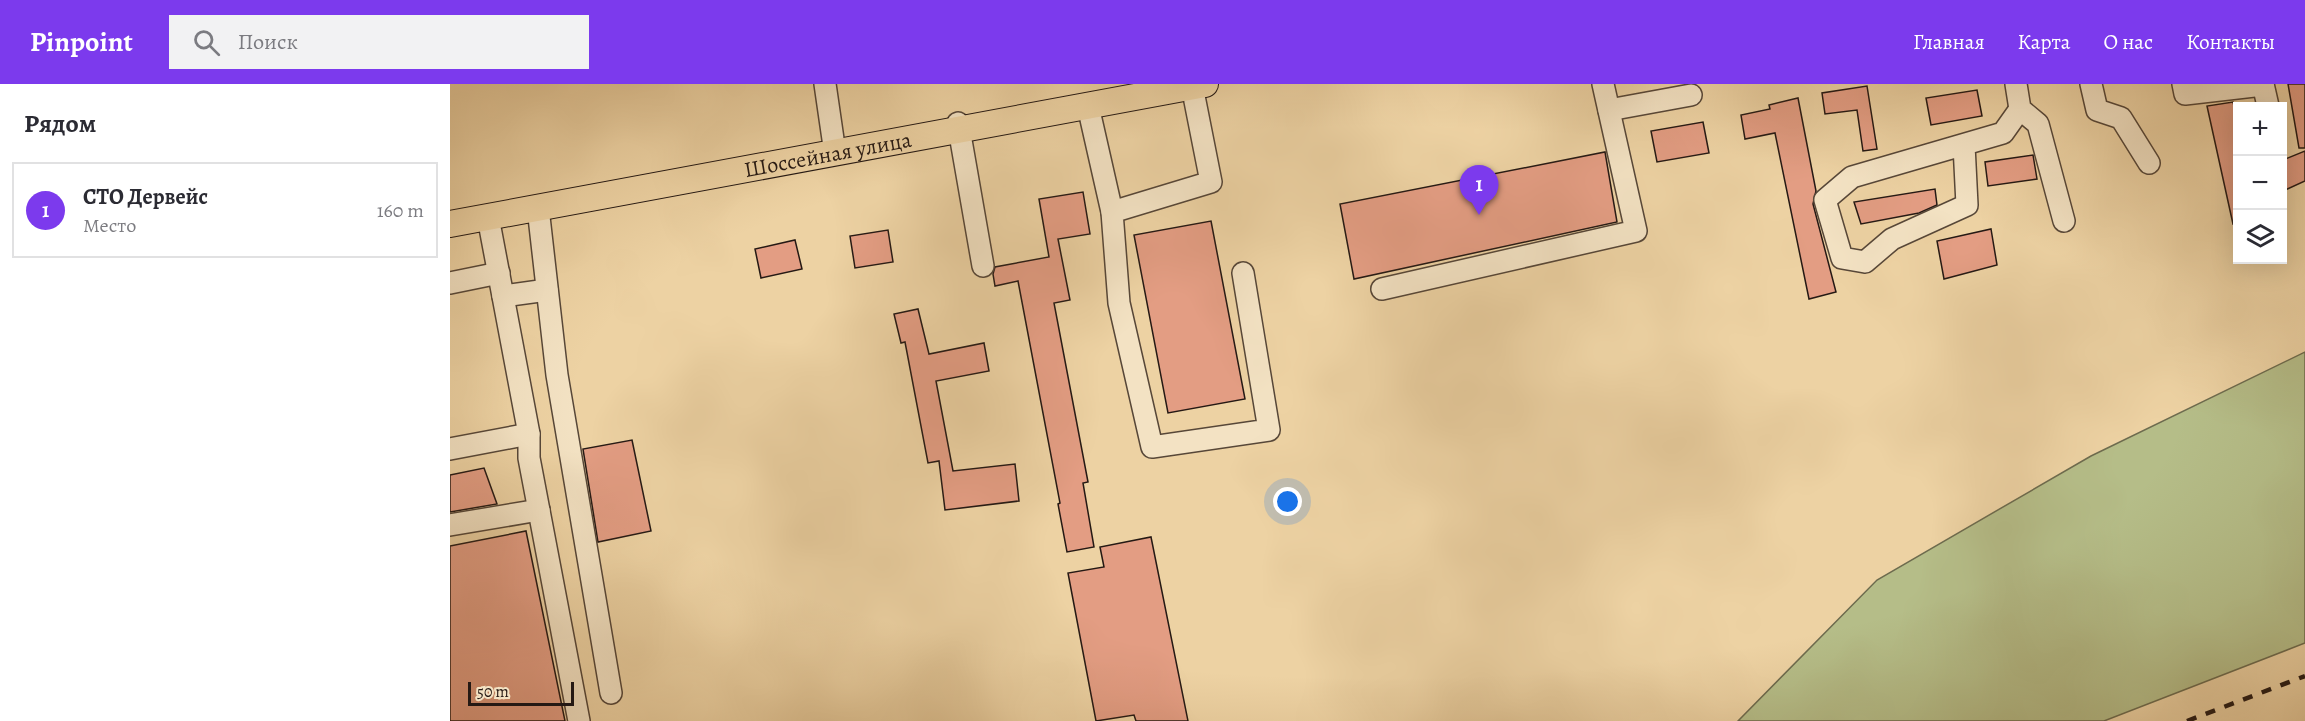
<!DOCTYPE html>
<html lang="ru">
<head>
<meta charset="utf-8">
<style>
	:root { --surface:#fff; --page:#f2f2f3; --text:#2b2b33; --muted:#7c7c81; --line:#e1e1e2; --accent:#7c3aed }
	body { margin:0; font-family:Alegreya,serif; background:var(--page); color:var(--text) }
	.controls { position:absolute; right:18px; top:18px; display:grid; overflow:hidden; border-radius:0px; box-shadow:0 6px 24px #0002 }
	.controls button { width:54px; height:54px; display:grid; place-items:center; padding:0; border:0; border-bottom:2px solid var(--line); background:var(--surface); color:var(--text); font:30px sans-serif }
	.scale { position:absolute; left:18px; bottom:15px; width:106px; box-sizing:border-box; padding-left:6px; border:3px solid #251914; border-top:0; font-size:16px; line-height:21px; white-space:nowrap; color:#251914; -webkit-text-stroke:4px #f3e2c3; paint-order:stroke }
	.you { position:absolute; left:838px; top:418px; width:21px; height:21px; margin:-15px; border:4px solid #fff; border-radius:50%; background:#1a73e8; box-shadow:0 0 0 9px #1a73e833 }
	.badge { display:grid; place-items:center; width:39px; height:39px; border-radius:50%; background:var(--accent); color:#fff; font-size:20px; font-weight:700 }
	.pin { position:absolute; translate:-50% -50px; filter:drop-shadow(0 2px 3px #0008) }
	.pin::after { content:''; position:absolute; top:32px; width:21px; height:18px; background:inherit; clip-path:polygon(0 0,100% 0,50% 100%) }
	.list { margin:0; padding:0; list-style:none }
	h2 { display:flex; justify-content:space-between; align-items:center; height:78px; margin:0; padding:0 24px; font-size:26px }
	h2 small { font-size:20px; font-weight:400; color:var(--muted) }
	.list li { display:grid; grid-template-columns:39px 1fr auto; gap:18px; align-items:center; box-sizing:border-box; height:96px; margin:0 12px 12px; padding:0 12px; border:2px solid var(--line); border-radius:0px }
	.list b { display:block; font-size:22px; white-space:nowrap }
	.list p { margin:0; font-size:20px; white-space:nowrap; color:var(--muted) }
	.list em { font-size:20px; font-style:normal; color:var(--muted) }
	.icon { flex:none; width:33px; height:33px; fill:none; stroke:currentColor; stroke-width:2; stroke-linecap:round; stroke-linejoin:round }
	.map { position:relative; flex:none; width:1855px; height:637px; overflow:hidden }
	header { display:flex; align-items:center; gap:36px; box-sizing:border-box; height:84px; padding:0 30px; background:var(--accent); color:#fff }
	header strong { font-size:28px }
	nav { display:flex; gap:33px; margin-inline-start:auto; font-size:21px }
	.search { width:420px; height:54px; background:var(--page); display:flex; align-items:center; gap:15px; box-sizing:border-box; padding:0 21px; border-radius:0px; color:var(--muted); font-size:22px }
	main { display:flex }
	aside { flex:1; background:var(--surface) }
	.map>svg:first-child { display:block }
	.green { fill:#b5bd88; stroke:#6d6b4e; stroke-width:1.5 }
	.building { fill:#e39d83; stroke:#251914; stroke-width:1.5 }
	.lines { fill:none; stroke-linecap:round; stroke-linejoin:round }
	.minor-casing { stroke:#574738; stroke-width:24 }
	.major-casing { stroke:#251914; stroke-width:28 }
	.minor { stroke:#f3e2c3; stroke-width:21 }
	.major { stroke:#edd2a3; stroke-width:26 }
	.rail { stroke:#251914; stroke-width:4.5; stroke-dasharray:10 10; stroke-linecap:butt }
	.labels { text-anchor:middle; stroke-width:5; stroke-linejoin:round; paint-order:stroke }
	.street-label { font-size:22px; fill:#251914; stroke:#f3e2c3 }
</style>
</head>
<body>
<header>
<strong>Pinpoint</strong>
<div class="search"><svg class="icon" aria-label="search" viewBox="0 0 24 24"><circle cx="10" cy="10" r="6"/><path d="M15 15l6 6"/></svg>Поиск</div>
<nav><a>Главная</a><a>Карта</a><a>О нас</a><a>Контакты</a></nav>
</header>
<main>
<aside>
<h2>Рядом<small></small></h2>
<ul class="list">
<li><span class="badge">1</span><div><b>СТО Дервейс</b><p>Место</p></div><em>160 m</em></li>
</ul>
</aside>
<div class="map">
<svg width="1855" height="637" viewBox="0 0 1855 637">
	<rect width="100%" height="100%" fill="#edd2a3"/>
	<filter id="stains"><feTurbulence type="fractalNoise" baseFrequency=".00333" numOctaves="4"/><feColorMatrix values="0 0 0 0 .2 0 0 0 0 .09 0 0 0 0 .02 0 0 0 .5 -.17"/></filter>
	<radialGradient id="worn" r=".72"><stop offset=".6" stop-color="#630" stop-opacity="0"/><stop offset="1" stop-color="#630" stop-opacity=".3"/></radialGradient>
	<!-- green -->
	<polygon class="green" points="1855,268 1855,559 1654,637 1288,637 1427,496 1641,372"/>
	<!-- building -->
	<g class="building">
		<polygon points="1838,0 1855,0 1855,64 1849,64"/>
		<polygon points="1417,2 1427,65 1413,67 1407,26 1375,30 1372,9"/>
		<polygon points="1527,6 1532,32 1481,41 1476,14"/>
		<polygon points="1348,14 1366,107 1363,120 1386,208 1359,215 1325,49 1295,55 1291,31 1320,25 1319,21"/>
		<polygon points="1783,18 1788,38 1788,139 1783,140 1757,22"/>
		<polygon points="1253,38 1259,69 1207,78 1201,47"/>
		<polygon points="1855,67 1855,97 1833,107 1833,76"/>
		<polygon points="1155,68 1167,138 904,195 890,120"/>
		<polygon points="1583,71 1587,95 1538,102 1535,78"/>
		<polygon points="1485,105 1487,121 1469,129 1411,140 1404,118"/>
		<polygon points="633,108 640,150 608,155 620,216 604,219 638,398 633,399 644,463 617,468 608,420 610,419 568,197 545,202 543,190 545,183 599,173 589,115"/>
		<polygon points="761,137 795,315 718,329 684,151"/>
		<polygon points="1541,145 1547,181 1494,195 1487,157"/>
		<polygon points="438,146 443,178 405,184 400,152"/>
		<polygon points="345,156 352,185 311,194 305,165"/>
		<polygon points="468,225 479,270 534,259 539,287 486,297 503,387 565,380 569,417 495,426 489,377 478,379 455,258 451,259 444,230"/>
		<polygon points="182,356 201,447 148,458 133,365"/>
		<polygon points="34,384 47,420 0,428 0,391"/>
		<polygon points="76,447 115,637 0,637 0,462"/>
		<polygon points="701,453 738,637 686,637 684,631 646,637 618,489 654,483 650,463"/>
	</g>
	<g class="lines">
		<!-- minor casing -->
		<g class="minor-casing">
			<g id="minor">
				<polyline points="375,0 385,69"/>
				<polyline points="1566,0 1570,25 1588,40 1614,137"/>
				<polyline points="1641,0 1647,26 1671,34 1699,79"/>
				<polyline points="1733,0 1735,10 1813,1"/>
				<polyline points="1813,0 1818,22"/>
				<polyline points="742,2 761,98 662,128 669,219 702,363 819,346 793,189"/>
				<polyline points="638,22 662,128"/>
				<polyline points="1159,26 1241,11"/>
				<polyline points="508,39 533,182"/>
				<polyline points="1514,61 1517,121 1442,155 1415,178 1392,174 1375,116 1402,93 1553,49 1570,25"/>
				<polyline points="88,124 107,291 161,609"/>
				<polyline points="38,133 79,350 79,374 129,637"/>
				<polyline points="0,199 49,189"/>
				<polyline points="932,205 1186,147 1153,0"/>
				<polyline points="53,212 97,206"/>
				<polyline points="0,365 79,350"/>
				<polyline points="0,441 89,426"/>
			</g>
		</g>
		<!-- major casing -->
		<g class="major-casing">
			<g id="major">
				<path id="s1" d="M0,140l755,-140"/>
			</g>
		</g>
		<!-- minor -->
		<use href="#minor" class="minor"/>
		<!-- major -->
		<use href="#major" class="major"/>
		<!-- rail -->
		<polyline class="rail" points="1737,637 1855,592"/>
	</g>
	<g class="labels">
		<!-- street labels -->
		<g class="street-label">
			<text dy="8" stroke="none"><textPath href="#s1" startOffset="384">Шоссейная улица</textPath></text>
		</g>
	</g>
	<rect width="100%" height="100%" filter="url(#stains)"/>
	<rect width="100%" height="100%" fill="url(#worn)"/>
</svg>
<div class="controls">
<button>+</button>
<button>−</button>
<button><svg class="icon" aria-label="layers" viewBox="0 0 24 24"><path d="M12 4l9 5-9 5-9-5zM3 14l9 5 9-5"/></svg></button>
</div>
<div class="scale">50 m</div>
<div class="you"></div>
<div class="pin badge" style="left:1029px;top:131px">1</div>
</div>
</main>
</body>
</html>
